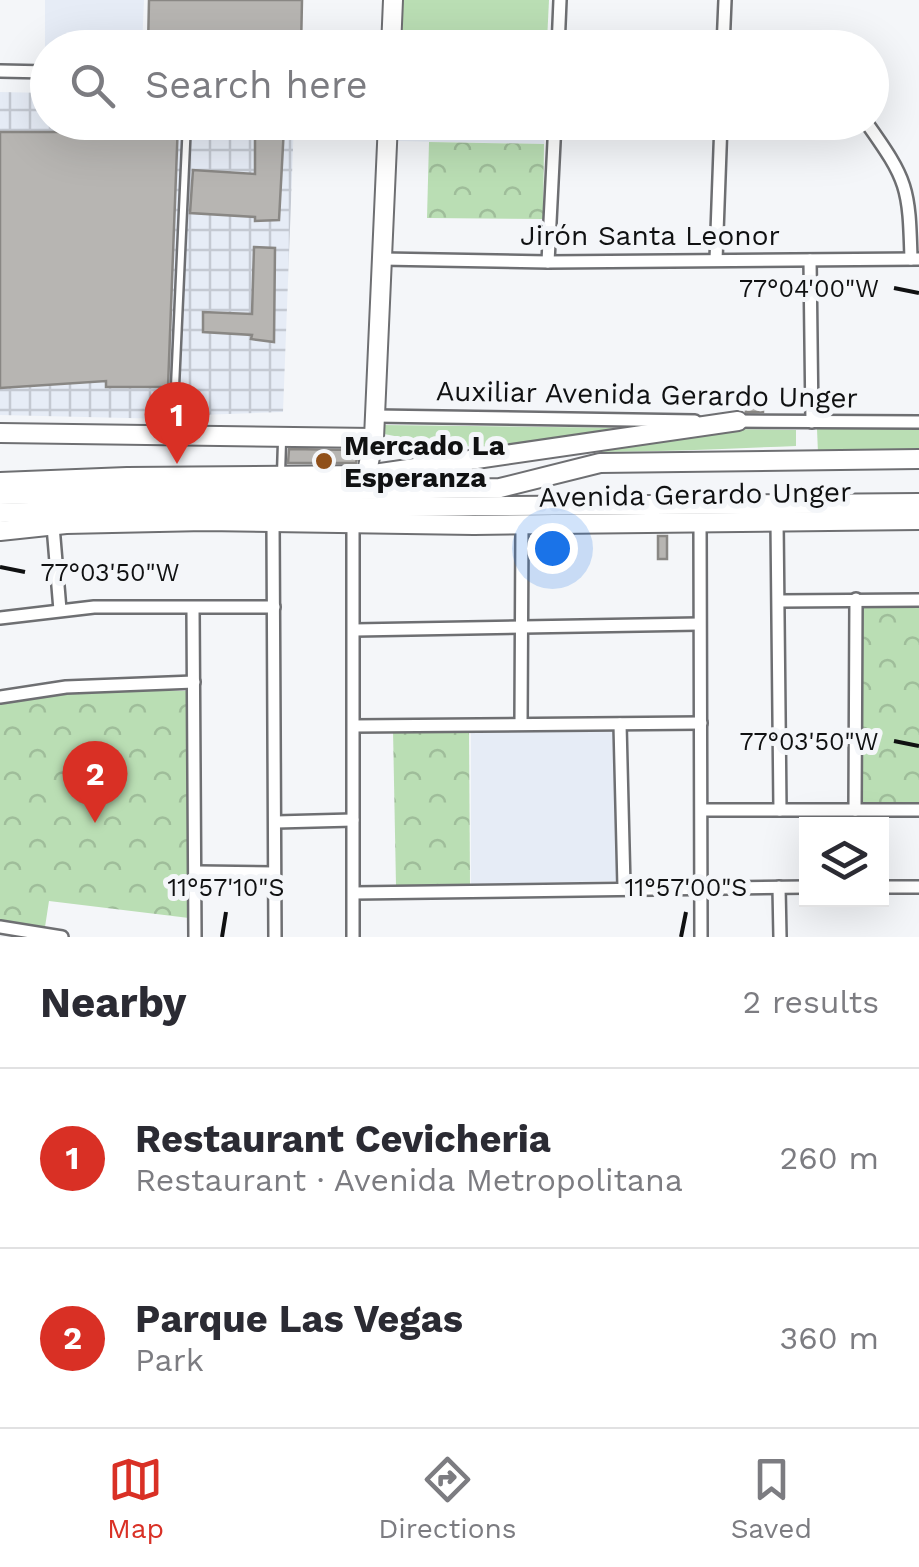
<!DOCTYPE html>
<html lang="en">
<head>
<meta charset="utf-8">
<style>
	:root { --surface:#fff; --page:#f7f7f7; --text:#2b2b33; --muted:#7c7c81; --line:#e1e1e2; --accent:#d93025 }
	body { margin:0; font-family:"Work Sans",sans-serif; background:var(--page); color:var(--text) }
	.controls { position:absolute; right:30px; bottom:30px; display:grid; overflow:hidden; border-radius:0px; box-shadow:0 10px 40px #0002 }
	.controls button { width:90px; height:90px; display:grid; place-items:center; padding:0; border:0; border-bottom:2px solid var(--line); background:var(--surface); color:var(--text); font:50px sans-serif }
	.you { position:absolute; left:552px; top:548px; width:35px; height:35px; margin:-25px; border:8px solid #fff; border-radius:50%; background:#1a73e8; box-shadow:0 0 0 15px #1a73e833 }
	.badge { display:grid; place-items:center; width:65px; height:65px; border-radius:50%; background:var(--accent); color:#fff; font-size:32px; font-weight:700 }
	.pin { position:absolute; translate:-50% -82px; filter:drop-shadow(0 2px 5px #0008) }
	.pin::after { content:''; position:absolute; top:52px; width:35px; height:30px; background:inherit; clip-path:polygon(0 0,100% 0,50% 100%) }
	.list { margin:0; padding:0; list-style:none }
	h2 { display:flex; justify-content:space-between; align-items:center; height:130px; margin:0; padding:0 40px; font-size:42px }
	h2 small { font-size:32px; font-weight:400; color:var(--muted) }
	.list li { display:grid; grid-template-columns:65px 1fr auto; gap:30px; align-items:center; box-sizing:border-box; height:180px; padding:0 40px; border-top:2px solid var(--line) }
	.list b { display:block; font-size:38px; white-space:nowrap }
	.list p { margin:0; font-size:32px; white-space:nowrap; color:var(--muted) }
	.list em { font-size:32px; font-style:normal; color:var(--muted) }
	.icon { flex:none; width:55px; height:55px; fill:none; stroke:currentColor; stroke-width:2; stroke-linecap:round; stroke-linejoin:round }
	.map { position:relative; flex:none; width:919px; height:937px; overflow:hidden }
	.search { position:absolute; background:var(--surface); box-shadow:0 10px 40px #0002; left:30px; right:30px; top:30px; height:110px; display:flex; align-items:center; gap:25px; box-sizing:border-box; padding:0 35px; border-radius:55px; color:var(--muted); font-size:38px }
	.sheet { height:490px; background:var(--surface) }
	nav { display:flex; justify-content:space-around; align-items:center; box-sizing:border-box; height:140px; border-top:2px solid var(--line); background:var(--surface); font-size:28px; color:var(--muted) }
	nav a { display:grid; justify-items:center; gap:5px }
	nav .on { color:var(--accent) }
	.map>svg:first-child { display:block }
	.built { fill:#e6ecf6 }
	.industrial { fill:url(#industrial-grid) }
	.green { fill:#badeb4 }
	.forest { fill:url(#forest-crowns) }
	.building { fill:#b7b5b2; stroke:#898784; stroke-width:2.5 }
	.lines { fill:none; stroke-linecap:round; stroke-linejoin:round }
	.lane-casing { stroke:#6e6f72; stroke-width:11 }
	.street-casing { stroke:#6e6f72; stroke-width:16 }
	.secondary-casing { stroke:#6e6f72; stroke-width:22 }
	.lane { stroke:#fff; stroke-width:6 }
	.street { stroke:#fff; stroke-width:11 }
	.secondary { stroke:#fff; stroke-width:18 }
	.ticks { fill:none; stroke:#101112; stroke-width:4 }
	.poi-dot { fill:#90501a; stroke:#f4f6f9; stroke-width:4 }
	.labels { text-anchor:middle; stroke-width:10; stroke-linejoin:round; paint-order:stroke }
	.street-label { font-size:28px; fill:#101112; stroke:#f4f6f9 }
	.poi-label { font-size:28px; font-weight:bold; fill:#101112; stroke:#f4f6f9; text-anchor:start }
	.ticks-label { font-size:25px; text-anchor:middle; fill:#101112; stroke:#f4f6f9; stroke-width:10; stroke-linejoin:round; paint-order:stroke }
</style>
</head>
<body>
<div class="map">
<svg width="919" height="937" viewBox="0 0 919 937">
	<defs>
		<pattern id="industrial-grid" width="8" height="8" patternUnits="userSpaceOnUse" patternTransform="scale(2.5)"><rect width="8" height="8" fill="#e6ecf6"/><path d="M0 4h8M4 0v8" fill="none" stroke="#c4c9d2"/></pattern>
		<pattern id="forest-crowns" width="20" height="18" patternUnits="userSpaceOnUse" patternTransform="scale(2.5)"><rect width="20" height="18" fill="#badeb4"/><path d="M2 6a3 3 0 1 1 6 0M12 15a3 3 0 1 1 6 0" fill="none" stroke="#9fbd9a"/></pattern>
	</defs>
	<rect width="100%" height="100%" fill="#f4f6f9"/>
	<!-- built -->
	<g class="built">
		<polygon points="45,0 144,0 142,47 48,48 45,72"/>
		<polygon points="396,123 544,123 544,144 395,141"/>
		<polygon points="613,730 617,881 471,884 471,731"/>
	</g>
	<!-- industrial -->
	<polygon class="industrial" points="0,92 47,93 48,122 294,123 283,412 171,416 170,419 0,415"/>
	<!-- green -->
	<g class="green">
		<polygon points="400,0 549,0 547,41 399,36"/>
		<path d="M383,425l413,5v16c-137,5 -277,15 -412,-12z"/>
		<polygon points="817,429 919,429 919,452 818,453"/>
	</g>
	<!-- forest -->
	<g class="forest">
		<polygon points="429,142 544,144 543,219 427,218"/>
		<polygon points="861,603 919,603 919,805 860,805"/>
		<polygon points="133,690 188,691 189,918 49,901 45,927 0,920 0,704 64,693"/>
		<polygon points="393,730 469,730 470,885 396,885"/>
	</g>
	<!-- building -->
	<g class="building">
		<polygon points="149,0 302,0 301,48 148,48"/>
		<polygon points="404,38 471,41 471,48 404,48"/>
		<polygon points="144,122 178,122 168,387 106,387 106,381 0,388 0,132 127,132 144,128"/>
		<polygon points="284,127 279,220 255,221 255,217 190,213 193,170 255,174 255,128"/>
		<polygon points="254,247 275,248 274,342 251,339 252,335 203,332 203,312 252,314"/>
		<polygon points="743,399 763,399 763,412 746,412"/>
		<polygon points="289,449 354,450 354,454 358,454 356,463 288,463"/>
		<rect x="658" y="536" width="9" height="23"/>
	</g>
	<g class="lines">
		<!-- lane casing -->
		<g class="lane-casing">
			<g id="lane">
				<polyline points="173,431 187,122"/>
				<polyline points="281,474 282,442"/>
			</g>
		</g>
		<!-- street casing -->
		<g class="street-casing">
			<g id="street">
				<polyline points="724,41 789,44 805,48"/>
				<polyline points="558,48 560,0"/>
				<polyline points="723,48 725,0"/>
				<polyline points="0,71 48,72"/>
				<path d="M866,122c42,59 43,65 45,137"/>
				<polyline points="382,259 548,262 919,259"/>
				<polyline points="716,260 721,122"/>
				<polyline points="810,260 812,422"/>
				<polyline points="548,262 555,122"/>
				<polyline points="375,416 695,421"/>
				<polyline points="733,421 919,422"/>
				<polyline points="700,521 701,937"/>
				<polyline points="777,521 780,810"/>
				<polyline points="273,522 275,937"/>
				<polyline points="353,524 353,937"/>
				<polyline points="53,526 60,610"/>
				<polyline points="780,601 919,600"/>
				<polyline points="193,609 195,937"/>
				<polyline points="0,618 94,607 274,607"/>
				<polyline points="355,630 699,624"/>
				<polyline points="0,697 66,687 194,682"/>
				<polyline points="521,724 522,524"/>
				<polyline points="620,724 624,887"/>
				<polyline points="354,726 701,723"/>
				<polyline points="702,810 919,810"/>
				<polyline points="855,810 856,599"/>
				<polyline points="276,822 353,820"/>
				<polyline points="197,872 274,873"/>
				<polyline points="779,887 780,937"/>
				<polyline points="882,887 919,887"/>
				<polyline points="354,893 806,887"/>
				<polyline points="0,927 62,937"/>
			</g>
		</g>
		<!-- secondary casing -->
		<g class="secondary-casing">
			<g id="secondary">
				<polyline points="391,48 393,0"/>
				<polyline points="0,433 374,438"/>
				<polyline points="0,482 127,477 367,475 738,421"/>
				<polyline points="364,486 374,438 388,122"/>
				<polyline points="0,495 500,488 600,463 919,459"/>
				<polyline points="0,513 118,509 919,503"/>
				<polyline points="0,531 66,524 205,521 474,525 919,520"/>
			</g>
		</g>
		<!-- lane -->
		<use href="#lane" class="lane"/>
		<!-- street -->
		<use href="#street" class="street"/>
		<!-- secondary -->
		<use href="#secondary" class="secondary"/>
	</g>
	<!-- ticks -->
	<path class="ticks" d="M894,288l25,5M0,567l25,5M894,741l25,5M222,937l4,-25M681,937l5,-25"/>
	<!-- markers -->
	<circle class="poi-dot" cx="324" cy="461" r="10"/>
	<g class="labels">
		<!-- street labels -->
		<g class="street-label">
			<text x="650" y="245">Jirón Santa Leonor</text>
			<text transform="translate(647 394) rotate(1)" y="10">Auxiliar Avenida Gerardo Unger</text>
			<text transform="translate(695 494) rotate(-1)" y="10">Avenida Gerardo Unger</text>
		</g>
		<!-- poi labels -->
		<g class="poi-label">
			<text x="344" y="455">Mercado La<tspan x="344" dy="32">Esperanza</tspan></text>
		</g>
	</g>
	<g class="ticks-label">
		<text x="809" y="297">77°04'00"W</text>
		<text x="110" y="581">77°03'50"W</text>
		<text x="809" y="750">77°03'50"W</text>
		<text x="226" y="896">11°57'10"S</text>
		<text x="686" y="896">11°57'00"S</text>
	</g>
</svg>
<div class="controls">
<button><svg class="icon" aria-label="layers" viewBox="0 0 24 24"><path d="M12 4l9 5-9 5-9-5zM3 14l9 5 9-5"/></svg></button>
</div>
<div class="you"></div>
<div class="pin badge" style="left:177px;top:464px">1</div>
<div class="pin badge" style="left:95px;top:823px">2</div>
<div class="search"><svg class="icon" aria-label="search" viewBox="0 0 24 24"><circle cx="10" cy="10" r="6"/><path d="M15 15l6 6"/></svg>Search here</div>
</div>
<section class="sheet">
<h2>Nearby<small>2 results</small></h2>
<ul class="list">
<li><span class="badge">1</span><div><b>Restaurant Cevicheria</b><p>Restaurant · Avenida Metropolitana</p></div><em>260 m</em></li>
<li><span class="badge">2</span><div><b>Parque Las Vegas</b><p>Park</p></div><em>360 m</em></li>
</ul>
</section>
<nav>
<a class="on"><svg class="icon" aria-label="map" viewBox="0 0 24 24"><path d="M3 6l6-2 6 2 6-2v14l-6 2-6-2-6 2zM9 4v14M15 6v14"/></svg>Map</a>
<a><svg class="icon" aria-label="directions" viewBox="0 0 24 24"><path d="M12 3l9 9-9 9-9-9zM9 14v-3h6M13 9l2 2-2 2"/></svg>Directions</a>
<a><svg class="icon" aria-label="saved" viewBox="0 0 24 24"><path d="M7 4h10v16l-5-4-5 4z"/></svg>Saved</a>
</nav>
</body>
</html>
